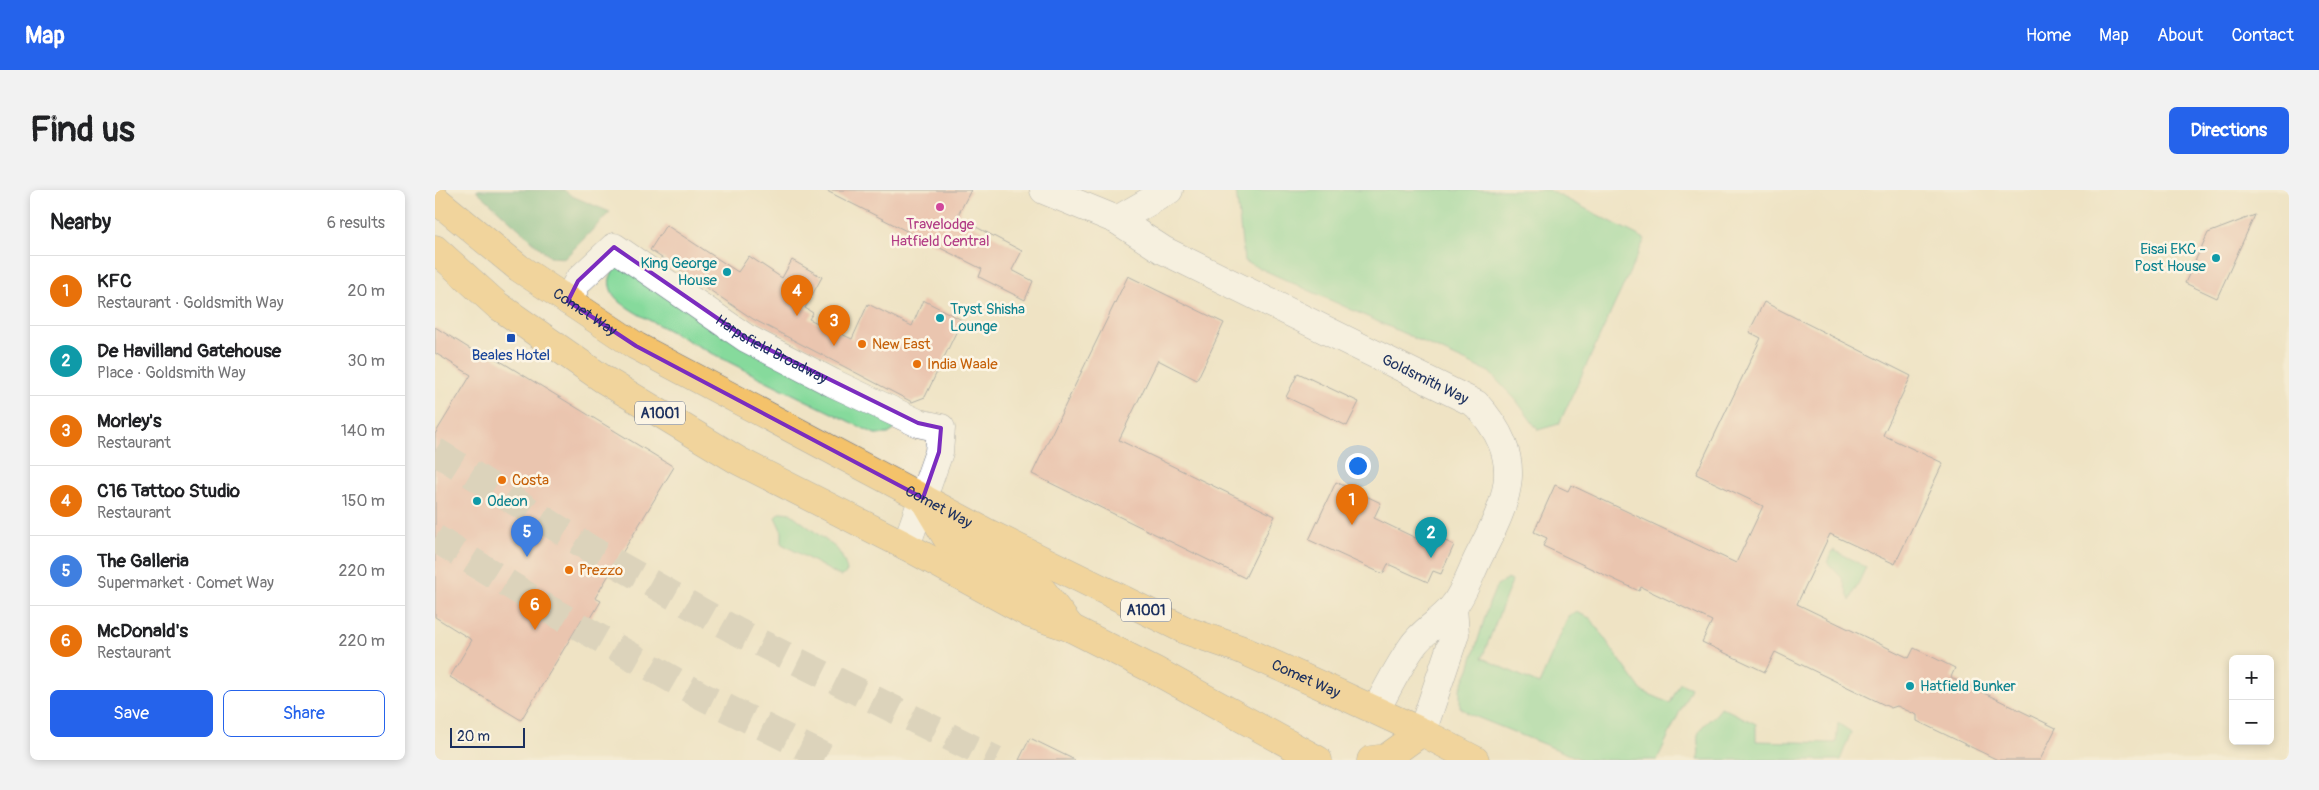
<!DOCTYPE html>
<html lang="en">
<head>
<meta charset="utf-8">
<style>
	:root { --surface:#fff; --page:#f2f2f2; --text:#202124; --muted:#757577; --line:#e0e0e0; --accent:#2563eb }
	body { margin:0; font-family:Pangolin,sans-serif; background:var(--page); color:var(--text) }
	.controls { position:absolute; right:15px; bottom:15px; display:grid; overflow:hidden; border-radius:8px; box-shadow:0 2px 8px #0003 }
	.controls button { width:45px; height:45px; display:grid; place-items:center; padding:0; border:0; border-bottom:1px solid var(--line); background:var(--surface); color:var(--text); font:25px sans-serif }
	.scale { position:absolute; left:15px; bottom:12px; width:75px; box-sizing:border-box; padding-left:5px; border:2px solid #1b2f5e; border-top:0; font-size:14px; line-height:18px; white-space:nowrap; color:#1b2f5e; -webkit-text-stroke:4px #fcf5e5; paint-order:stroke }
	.you { position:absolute; left:922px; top:275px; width:18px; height:18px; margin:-12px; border:4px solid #fff; border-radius:50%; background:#1a73e8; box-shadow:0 0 0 8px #1a73e833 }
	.badge { display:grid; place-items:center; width:32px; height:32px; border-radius:50%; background:var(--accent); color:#fff; font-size:16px; font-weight:700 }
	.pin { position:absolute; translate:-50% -41px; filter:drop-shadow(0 1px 2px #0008) }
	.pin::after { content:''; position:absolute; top:26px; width:18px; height:15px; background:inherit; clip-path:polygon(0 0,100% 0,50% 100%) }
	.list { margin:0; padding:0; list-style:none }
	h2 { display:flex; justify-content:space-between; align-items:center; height:65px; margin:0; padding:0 20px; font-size:21px }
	h2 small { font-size:16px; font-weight:400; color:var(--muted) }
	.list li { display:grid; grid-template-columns:32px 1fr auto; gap:15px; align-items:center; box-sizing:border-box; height:70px; padding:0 20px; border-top:1px solid var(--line) }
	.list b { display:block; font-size:19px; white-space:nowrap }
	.list p { margin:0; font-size:16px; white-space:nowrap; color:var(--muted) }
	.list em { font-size:16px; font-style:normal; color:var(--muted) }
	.actions { display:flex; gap:10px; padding:15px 20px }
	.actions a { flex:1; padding:11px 0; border:1px solid var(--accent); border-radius:8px; text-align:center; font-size:18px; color:var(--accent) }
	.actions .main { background:var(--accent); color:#fff }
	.map { position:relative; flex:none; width:1854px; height:570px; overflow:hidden; border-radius:8px }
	header { display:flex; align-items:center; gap:30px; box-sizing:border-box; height:70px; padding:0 25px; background:var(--accent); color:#fff }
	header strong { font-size:24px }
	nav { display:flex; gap:28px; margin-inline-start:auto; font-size:18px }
	.intro { display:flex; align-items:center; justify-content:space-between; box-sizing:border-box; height:120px; padding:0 30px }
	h1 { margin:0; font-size:35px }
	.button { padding:12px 22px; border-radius:8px; background:var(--accent); color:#fff; font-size:18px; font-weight:700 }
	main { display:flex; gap:30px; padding:0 30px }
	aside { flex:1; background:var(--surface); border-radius:8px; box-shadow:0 2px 8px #0003 }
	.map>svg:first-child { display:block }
	.green { fill:#86da9c; stroke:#50847d }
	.forest { fill:#6cba84; stroke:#447471 }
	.building { fill:#e59f94 }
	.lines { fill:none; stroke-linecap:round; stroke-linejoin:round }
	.highway-tunnel { stroke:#c5bfb0; stroke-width:28; stroke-dasharray:28 14; stroke-linecap:butt }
	.minor-casing { stroke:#656e82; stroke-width:29 }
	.major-casing { stroke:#656e82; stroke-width:29 }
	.minor { stroke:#fff; stroke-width:28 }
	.major { stroke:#f4c26a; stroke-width:28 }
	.marked { fill:none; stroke:#7b2cbf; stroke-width:4; stroke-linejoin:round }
	.hotel-dot { fill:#d1479c; stroke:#fcf5e5; stroke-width:2 }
	.culture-dot { fill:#0f9aa8; stroke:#fcf5e5; stroke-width:2 }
	.transit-dot { fill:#1a4fb4; stroke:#fcf5e5; stroke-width:2 }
	.food-dot { fill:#e8710a; stroke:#fcf5e5; stroke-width:2 }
	.labels { text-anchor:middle; stroke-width:5; stroke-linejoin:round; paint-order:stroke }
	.shield { fill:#fcf5e5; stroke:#5e6a86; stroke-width:1 }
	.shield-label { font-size:14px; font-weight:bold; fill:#1b2f5e }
	.hotel-label { font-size:15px; fill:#b23c85; stroke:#fcf5e5 }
	.culture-label { font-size:15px; fill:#0d838f; stroke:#fcf5e5; text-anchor:start }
	.street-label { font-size:15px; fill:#1b2f5e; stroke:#fcf5e5 }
	.food-label { font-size:15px; fill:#c56008; stroke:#fcf5e5; text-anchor:start }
	.transit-label { font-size:15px; fill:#164399; stroke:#fcf5e5 }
</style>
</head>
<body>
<header>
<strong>Map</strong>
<nav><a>Home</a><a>Map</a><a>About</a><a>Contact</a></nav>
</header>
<div class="intro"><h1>Find us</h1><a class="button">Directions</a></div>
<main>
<aside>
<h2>Nearby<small>6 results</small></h2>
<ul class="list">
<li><span class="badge" style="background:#e8710a">1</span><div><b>KFC</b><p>Restaurant · Goldsmith Way</p></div><em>20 m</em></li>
<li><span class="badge" style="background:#0f9aa8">2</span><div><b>De Havilland Gatehouse</b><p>Place · Goldsmith Way</p></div><em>30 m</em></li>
<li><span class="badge" style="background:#e8710a">3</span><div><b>Morley's</b><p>Restaurant</p></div><em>140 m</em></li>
<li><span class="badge" style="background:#e8710a">4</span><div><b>C16 Tattoo Studio</b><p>Restaurant</p></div><em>150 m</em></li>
<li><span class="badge" style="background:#3f7fe0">5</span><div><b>The Galleria</b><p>Supermarket · Comet Way</p></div><em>220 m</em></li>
<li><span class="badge" style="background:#e8710a">6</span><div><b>McDonald's</b><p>Restaurant</p></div><em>220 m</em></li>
</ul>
<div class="actions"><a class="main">Save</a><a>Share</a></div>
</aside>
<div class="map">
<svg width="1854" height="570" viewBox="0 0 1854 570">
	<rect width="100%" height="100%" fill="#fcf5e5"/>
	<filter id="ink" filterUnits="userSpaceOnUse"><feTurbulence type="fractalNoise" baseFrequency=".02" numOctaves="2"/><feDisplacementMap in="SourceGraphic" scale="10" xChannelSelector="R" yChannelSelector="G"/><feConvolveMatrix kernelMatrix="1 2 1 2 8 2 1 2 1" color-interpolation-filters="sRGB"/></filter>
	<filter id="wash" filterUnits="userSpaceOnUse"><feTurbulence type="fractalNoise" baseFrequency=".0096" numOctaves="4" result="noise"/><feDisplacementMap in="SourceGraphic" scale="20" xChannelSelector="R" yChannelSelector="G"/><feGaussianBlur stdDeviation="1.12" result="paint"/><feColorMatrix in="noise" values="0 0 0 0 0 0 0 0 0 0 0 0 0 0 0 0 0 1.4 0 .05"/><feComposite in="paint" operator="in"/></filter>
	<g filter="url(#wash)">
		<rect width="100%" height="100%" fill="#efe3c4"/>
		<!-- green -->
		<g class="green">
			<polygon points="801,0 1114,0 1210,49 1124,234 1103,240 1081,210 1054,182 809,71"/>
			<path d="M182,77l13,2 265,155 -1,6 -6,4h-13c-68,-33 -135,-65 -201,-101 -15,-8 -54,-26 -61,-39 -6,-11 -4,-19 4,-27z"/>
			<path d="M347,322l8,1 46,35c6,7 9,14 11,23l-3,4 -4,1 -58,-32v-12l-7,-15z"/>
			<polygon points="1398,360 1431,377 1415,411 1407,388 1392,372"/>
			<polygon points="1071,389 1077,391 1047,468 1104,494 1134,425 1141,422 1155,428 1207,501 1235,513 1245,493 1256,498 1222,570 1148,570 1034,524 1025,517 1025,499 1034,479 1054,414 1061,397"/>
			<path d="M1286,517l35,17v17l80,2 2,-20 13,9 -11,28h-143c5,-10 -3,-20 3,-30 6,-10 17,-13 21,-23z"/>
		</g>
		<!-- forest -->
		<polygon class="forest" points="41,0 129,0 137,6 175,22 130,68 115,67"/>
		<g id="blocks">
			<!-- building -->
			<g class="building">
				<polygon points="390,0 536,0 522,27 587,61 577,80 598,91 590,110 544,87 547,79"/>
				<polygon points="1820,25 1782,108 1750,93 1773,43"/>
				<polygon points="231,35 303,82 314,66 347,88 357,70 387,87 370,118 378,123 374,129 417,149 433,114 477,136 488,110 527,130 490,207 477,212 318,129 215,60"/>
				<polygon points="693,86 789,133 762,190 723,170 684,250 840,326 810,388 597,284"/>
				<polygon points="1329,112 1476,186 1448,245 1508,273 1460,374 1395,344 1362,414 1474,468 1479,458 1520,478 1516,487 1621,538 1605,570 1563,570 1482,531 1482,525 1462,516 1456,518 1340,462 1330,482 1267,452 1277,431 1206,397 1204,401 1108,356 1112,348 1099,342 1120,295 1133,301 1136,295 1301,373 1328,316 1261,284 1326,148 1314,142"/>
				<polygon points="0,137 45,165 47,160 239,277 160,408 166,411 153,433 147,429 86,530 15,487 37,450 0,427 0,244 36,185 0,163"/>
				<polygon points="863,183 924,212 912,236 851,207"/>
				<polygon points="901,292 946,313 939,328 987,351 991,342 1019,355 1006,384 998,381 993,392 953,374 948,384 874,350"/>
				<polygon points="595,548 640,570 584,570"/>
			</g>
		</g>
	</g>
	<g filter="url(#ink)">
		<use href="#blocks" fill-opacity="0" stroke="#656e82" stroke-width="1"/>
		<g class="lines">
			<!-- highway-tunnel -->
			<g class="highway-tunnel">
				<polyline points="0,261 157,360 301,441 561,570"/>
				<polyline points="0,348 115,420 265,505 396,570"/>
			</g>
			<!-- minor casing -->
			<g class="minor-casing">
				<g id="minor">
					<path id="s1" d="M609,0l73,30 46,30 313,154c50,55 34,92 3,152 -8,16 -15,37 -26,51 -12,15 -31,24 -41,40 -14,20 -25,42 -36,63"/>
					<polyline points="682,30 734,0"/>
					<path id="s2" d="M133,111l10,-20 36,-34 132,91 87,45 85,40 23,5 -2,24 -33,94"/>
					<polyline points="987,542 1020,444 1018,417"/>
				</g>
			</g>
			<!-- major casing -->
			<g class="major-casing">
				<g id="major">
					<path id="s3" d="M0,9l84,69 117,78 352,187 197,97 55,19 100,45 82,38 53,28"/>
					<polyline points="0,59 62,115 168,189 304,271 471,356 595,424 636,438 721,481 883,570"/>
					<polyline points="488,308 511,347 564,378 607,400 636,438"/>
					<polyline points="936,570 951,568 987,542"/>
				</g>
			</g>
			<!-- minor -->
			<use href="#minor" class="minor"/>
			<!-- major -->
			<use href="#major" class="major"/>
		</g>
	</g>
	<!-- marked area -->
	<path d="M0 0H1854V570H0ZM179,57l132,91 172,85 23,5 -2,24 -16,46 -287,-152 -68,-45 10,-20z" fill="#efe3c4" fill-opacity=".55" fill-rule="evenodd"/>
	<path class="marked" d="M179,57l132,91 172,85 23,5 -2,24 -16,46 -287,-152 -68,-45 10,-20z"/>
	<!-- markers -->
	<circle class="hotel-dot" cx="505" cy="17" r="5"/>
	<g class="culture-dot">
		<circle cx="1781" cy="68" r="5"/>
		<circle cx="292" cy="82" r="5"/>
		<circle cx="505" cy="128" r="5"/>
		<circle cx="42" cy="311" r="5"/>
		<circle cx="1475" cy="496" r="5"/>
	</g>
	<rect class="transit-dot" x="71" y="143" width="10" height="10" rx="2.5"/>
	<g class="food-dot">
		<circle cx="427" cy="154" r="5"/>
		<circle cx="482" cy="174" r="5"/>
		<circle cx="67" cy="290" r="5"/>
		<circle cx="134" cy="380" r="5"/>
	</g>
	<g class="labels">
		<!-- shield labels -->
		<g class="shield">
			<rect x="200" y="211.5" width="50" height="23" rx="4"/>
			<rect x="686" y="408.5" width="50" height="23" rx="4"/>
		</g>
		<g class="shield-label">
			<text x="225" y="228">A1001</text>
			<text x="711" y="425">A1001</text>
		</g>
		<!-- hotel labels -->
		<g class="hotel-label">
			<text x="505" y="39">Travelodge<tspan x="505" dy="17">Hatfield Central</tspan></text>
		</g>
		<!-- culture labels -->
		<g class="culture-label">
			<text x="1771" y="64" text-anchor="end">Eisai EKC -<tspan x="1771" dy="17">Post House</tspan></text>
			<text x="282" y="78" text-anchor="end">King George<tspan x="282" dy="17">House</tspan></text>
			<text x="515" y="124">Tryst Shisha<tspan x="515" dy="17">Lounge</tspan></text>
			<text x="52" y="316">Odeon</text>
			<text x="1485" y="501">Hatfield Bunker</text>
		</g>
		<!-- street labels -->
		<g class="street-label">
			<text dy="5" stroke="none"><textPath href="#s3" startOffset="188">Comet Way</textPath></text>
			<text dy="5" stroke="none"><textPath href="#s2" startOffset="260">Harpsfield Broadway</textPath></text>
			<text dy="5" stroke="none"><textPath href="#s1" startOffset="426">Goldsmith Way</textPath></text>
			<text dy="5" stroke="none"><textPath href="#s3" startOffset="592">Comet Way</textPath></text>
			<text dy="5" stroke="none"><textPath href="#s3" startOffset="998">Comet Way</textPath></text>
		</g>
		<!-- food labels -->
		<g class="food-label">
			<text x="437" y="159">New East</text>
			<text x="492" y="179">India Waale</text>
			<text x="77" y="295">Costa</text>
			<text x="144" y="385">Prezzo</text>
		</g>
		<!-- transit labels -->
		<g class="transit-label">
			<text x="76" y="170">Beales Hotel</text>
		</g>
	</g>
</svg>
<div class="controls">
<button>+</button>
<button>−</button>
</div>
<div class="scale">20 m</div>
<div class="you"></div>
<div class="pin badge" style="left:917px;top:335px;background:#e8710a">1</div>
<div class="pin badge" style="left:996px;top:368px;background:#0f9aa8">2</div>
<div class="pin badge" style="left:399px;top:156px;background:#e8710a">3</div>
<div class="pin badge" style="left:362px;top:126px;background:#e8710a">4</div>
<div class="pin badge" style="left:92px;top:367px;background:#3f7fe0">5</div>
<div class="pin badge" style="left:100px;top:440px;background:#e8710a">6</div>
</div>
</main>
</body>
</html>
